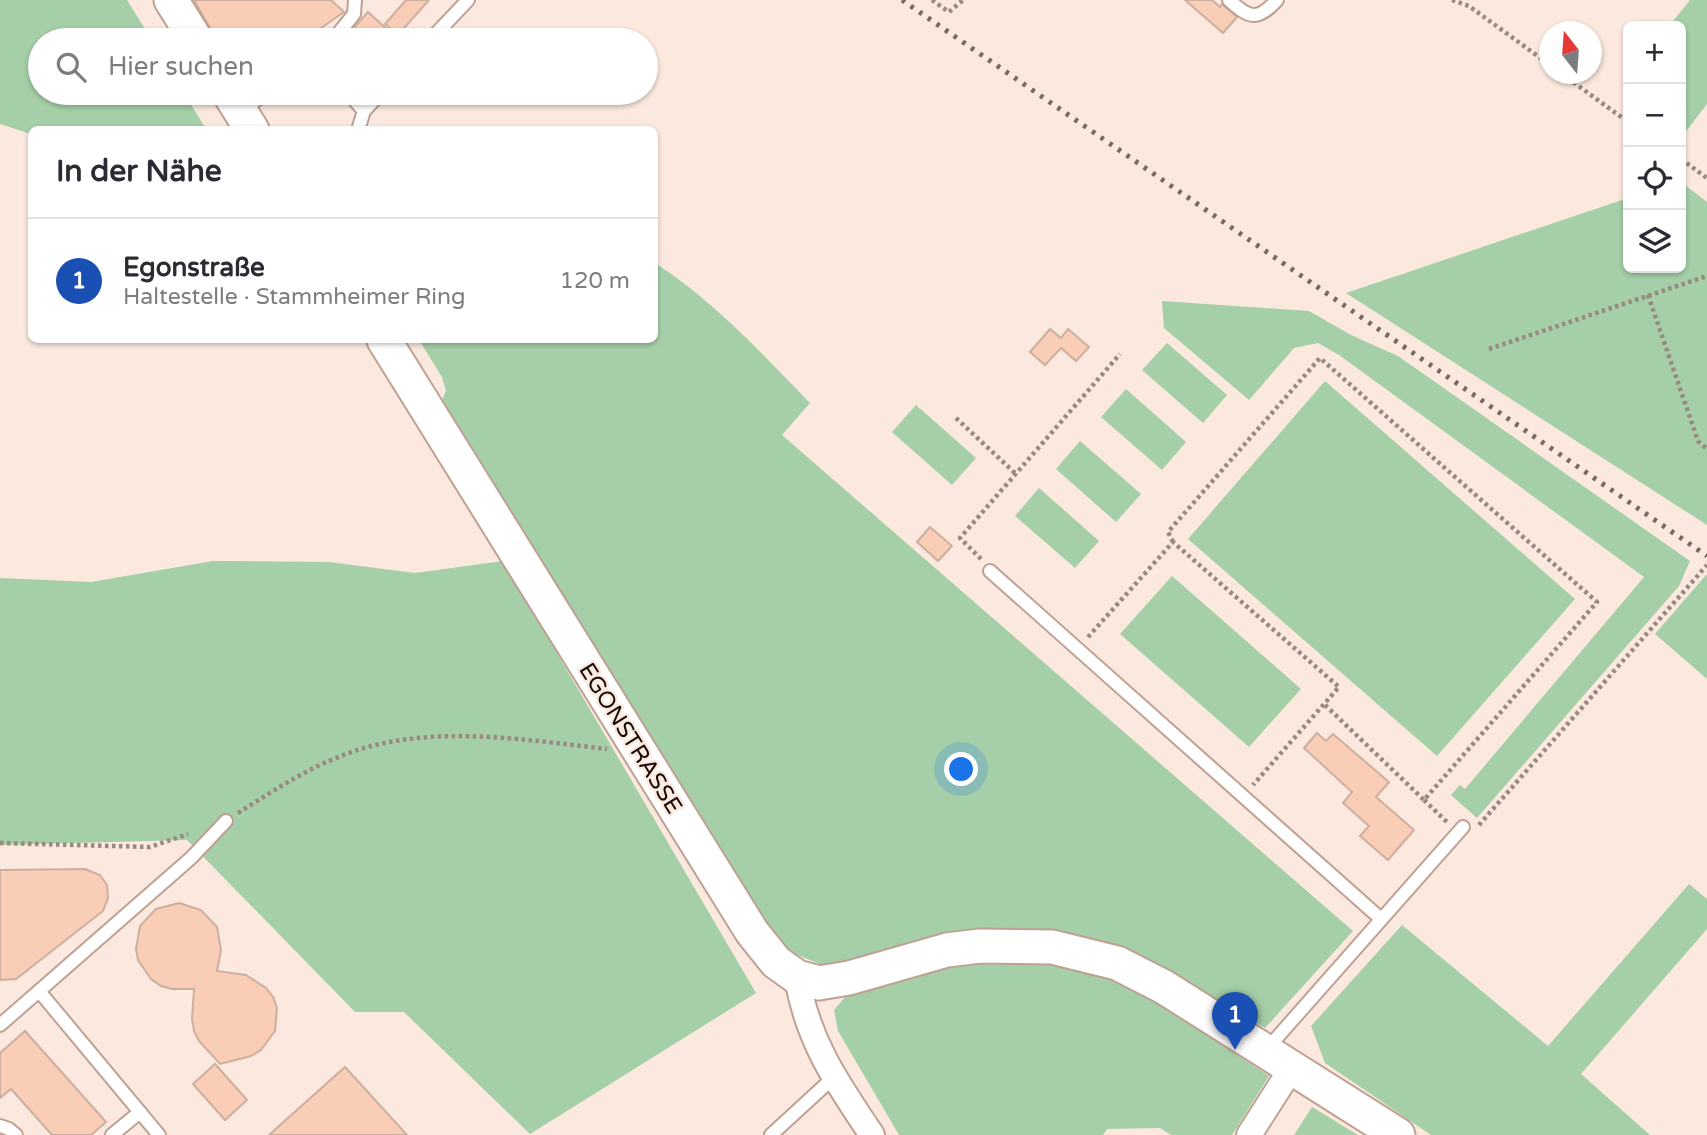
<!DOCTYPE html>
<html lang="de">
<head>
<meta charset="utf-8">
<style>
	:root { --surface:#fff; --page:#f2f2f3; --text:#2b2b33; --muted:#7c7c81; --line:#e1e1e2; --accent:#bb2a3c }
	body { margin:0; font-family:"Varela Round",sans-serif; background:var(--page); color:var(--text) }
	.controls { position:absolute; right:21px; top:21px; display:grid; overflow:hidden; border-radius:10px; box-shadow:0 2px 5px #0004 }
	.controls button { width:63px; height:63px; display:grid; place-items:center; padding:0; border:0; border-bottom:2px solid var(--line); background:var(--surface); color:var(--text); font:35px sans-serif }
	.compass { position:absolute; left:1539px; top:21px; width:63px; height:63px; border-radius:50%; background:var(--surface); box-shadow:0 2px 5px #0004; rotate:343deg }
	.you { position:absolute; left:962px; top:770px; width:24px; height:24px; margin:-18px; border:5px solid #fff; border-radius:50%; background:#1a73e8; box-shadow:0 0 0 10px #1a73e833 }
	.badge { display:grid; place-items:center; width:46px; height:46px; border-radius:50%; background:var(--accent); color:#fff; font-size:23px; font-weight:700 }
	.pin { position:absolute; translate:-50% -58px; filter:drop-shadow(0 2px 4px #0008) }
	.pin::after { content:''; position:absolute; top:37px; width:24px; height:21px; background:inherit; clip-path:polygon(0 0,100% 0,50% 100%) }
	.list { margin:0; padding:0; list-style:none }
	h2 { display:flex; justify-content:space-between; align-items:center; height:91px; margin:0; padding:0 28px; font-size:30px }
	h2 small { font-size:23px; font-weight:400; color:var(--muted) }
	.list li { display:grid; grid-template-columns:46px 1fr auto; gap:21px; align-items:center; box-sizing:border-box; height:126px; padding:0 28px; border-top:2px solid var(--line) }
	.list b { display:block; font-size:26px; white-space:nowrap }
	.list p { margin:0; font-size:23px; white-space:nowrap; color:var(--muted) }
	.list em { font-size:23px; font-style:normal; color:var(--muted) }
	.icon { flex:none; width:38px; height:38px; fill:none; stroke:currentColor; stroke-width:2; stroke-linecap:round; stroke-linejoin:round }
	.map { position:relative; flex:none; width:1707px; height:1135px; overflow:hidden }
	.search { position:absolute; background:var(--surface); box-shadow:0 2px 5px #0004; left:28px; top:28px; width:630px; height:77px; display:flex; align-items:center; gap:18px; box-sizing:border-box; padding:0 24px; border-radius:38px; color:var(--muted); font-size:26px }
	.panel { position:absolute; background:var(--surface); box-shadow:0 2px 5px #0004; left:28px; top:126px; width:630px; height:217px; border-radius:10px }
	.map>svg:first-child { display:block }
	.green { fill:#a5cfa8 }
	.building { fill:#f9cdb6; stroke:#cdafa0; stroke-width:2 }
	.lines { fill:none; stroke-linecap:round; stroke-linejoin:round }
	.lane-casing { stroke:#bea192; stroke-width:16 }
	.street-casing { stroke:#bea192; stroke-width:28 }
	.secondary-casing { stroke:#bea192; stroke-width:37 }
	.path { stroke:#988981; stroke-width:4.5; stroke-dasharray:3.5 3.5; stroke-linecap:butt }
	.lane { stroke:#fff; stroke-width:12 }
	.street { stroke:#fff; stroke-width:24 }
	.secondary { stroke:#fff; stroke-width:33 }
	.rail { stroke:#776962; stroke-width:5; stroke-dasharray:3.5 7; stroke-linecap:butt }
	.labels { text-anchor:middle; stroke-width:5; stroke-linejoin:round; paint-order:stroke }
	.street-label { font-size:23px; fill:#150b06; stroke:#fbe9df }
</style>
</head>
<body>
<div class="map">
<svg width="1707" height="1135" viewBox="0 0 1707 1135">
	<rect width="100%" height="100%" fill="#fbe9df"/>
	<!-- green -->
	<g class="green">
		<polygon points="0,0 127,0 152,40 40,40 40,93 184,93 206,129 32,130 31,134 0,124"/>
		<polygon points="1690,0 1707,0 1707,104 1684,134 1681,132 1681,26 1669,26"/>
		<polygon points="1681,182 1707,202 1707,525 1346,293 1628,198 1628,268 1681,268"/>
		<path d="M655,263c59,38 106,90 155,140l-28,32 571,496 -88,97 -101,-60 -91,-31 -195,20 -54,9 -31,-13 -26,-21 -329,-523 8,-18 -4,-14 -23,-37h235z"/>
		<polygon points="1162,301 1309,311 1351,335 1398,356 1690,561 1679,586 1477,818 1451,795 1460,785 1465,789 1644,577 1339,355 1318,343 1294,348 1249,400 1164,328"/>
		<polygon points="1167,343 1227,395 1203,423 1142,370"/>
		<polygon points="1325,381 1575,599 1437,756 1188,539"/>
		<polygon points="1126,389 1186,442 1162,470 1101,417"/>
		<polygon points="916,405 976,458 952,485 892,432"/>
		<polygon points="1080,441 1141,494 1116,522 1056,469"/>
		<polygon points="1039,488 1099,541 1075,568 1015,516"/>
		<polygon points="213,561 329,562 415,573 503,561 756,993 530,1134 404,1012 355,1012 187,840 0,845 0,578 91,582"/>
		<polygon points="1706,575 1707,575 1707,679 1655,634"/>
		<polygon points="1172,576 1301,689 1249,747 1120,634"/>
		<polygon points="1689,884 1707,899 1707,929 1581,1074 1650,1135 1431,1135 1325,1063 1311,1026 1402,925 1548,1046"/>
		<polygon points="971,961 1038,961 1085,966 1119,977 1269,1076 1232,1135 1171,1135 1160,1128 1107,1129 1103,1135 899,1135 838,1031 834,1010 853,988"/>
		<polygon points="1312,1107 1358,1135 1294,1135"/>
	</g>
	<!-- building -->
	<g class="building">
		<polygon points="194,0 331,0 344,12 304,40 217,40"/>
		<polygon points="406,0 429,0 398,35 385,24"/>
		<polygon points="1185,0 1212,0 1220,7 1222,4 1237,17 1223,33"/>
		<polygon points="368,12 399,40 361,40 351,31"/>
		<polygon points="1050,329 1061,338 1068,329 1089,347 1076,361 1061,348 1045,365 1030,352"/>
		<polygon points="930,527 952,546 938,561 917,542"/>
		<polygon points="1317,733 1326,741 1333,734 1389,782 1376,797 1414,830 1388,860 1360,836 1369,826 1343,803 1352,792 1304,748"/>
		<polygon points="85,869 100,875 107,885 108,898 103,911 16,979 0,980 0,870"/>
		<polygon points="179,903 201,910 217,927 221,950 217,971 246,975 266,988 273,997 277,1008 275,1031 261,1050 251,1056 220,1064 199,1041 194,1031 192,1019 194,989 172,989 161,986 151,979 138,960 136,949 140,926 156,909"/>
		<polygon points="25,1031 106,1122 91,1135 52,1135 11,1089 0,1098 0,1053"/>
		<polygon points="215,1064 247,1100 225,1120 193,1084"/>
		<polygon points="345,1067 407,1135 269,1135"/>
	</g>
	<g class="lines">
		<!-- lane casing -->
		<g class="lane-casing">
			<g id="lane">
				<path d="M1229,0c20,18 28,22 48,0"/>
				<polyline points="333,40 354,14 355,0"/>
				<polyline points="430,40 468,0"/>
				<polyline points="348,93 364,111 381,93"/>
				<polyline points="242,109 268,93"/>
				<polyline points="358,130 364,111"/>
				<polyline points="990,571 1381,919"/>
				<polyline points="39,991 191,858 226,821"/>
				<polyline points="0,1025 39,991 159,1135"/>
				<polyline points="1266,1050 1463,827"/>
				<polyline points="0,1126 9,1129 16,1135"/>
				<polyline points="112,1135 140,1112"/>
				<polyline points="771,1135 833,1078"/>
			</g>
		</g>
		<!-- street casing -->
		<g class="street-casing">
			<g id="street">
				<path d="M797,977c10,63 40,106 75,158"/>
				<polyline points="1249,1135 1293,1066"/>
			</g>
		</g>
		<!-- secondary casing -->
		<g class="secondary-casing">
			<g id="secondary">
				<polyline points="171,0 196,40"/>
				<polyline points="229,93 252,130"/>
				<polyline points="384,340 752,932 776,962 797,977 819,983 849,978 947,950 980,946 1052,947 1117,963 1164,987 1398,1135"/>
			</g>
		</g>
		<!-- path -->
		<g class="path">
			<polyline points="932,0 949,12 963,0"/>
			<polyline points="1452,0 1469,6 1550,65"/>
			<polyline points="1562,74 1628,122"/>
			<polyline points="1681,159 1707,178"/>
			<polyline points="1648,295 1698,441 1707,449"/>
			<polyline points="1489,349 1707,276"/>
			<polyline points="956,418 1016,474"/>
			<polyline points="1173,542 1168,532 1320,358 1597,602 1424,800 1324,704"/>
			<polyline points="981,559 960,538 1120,354"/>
			<polyline points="1088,637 1173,542 1339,687 1253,785"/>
			<polyline points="1424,800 1447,822"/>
			<path d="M238,813c32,-20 63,-41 98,-55 84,-36 183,-19 271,-9"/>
			<polyline points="1479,825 1707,565"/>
			<polyline points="0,843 150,847 188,834"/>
		</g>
		<!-- lane -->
		<use href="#lane" class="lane"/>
		<!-- street -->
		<use href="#street" class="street"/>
		<!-- secondary -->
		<use href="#secondary" class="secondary"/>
		<!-- rail -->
		<polyline class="rail" points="902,0 1707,556"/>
	</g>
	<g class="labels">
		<!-- street labels -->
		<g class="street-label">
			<text transform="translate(631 738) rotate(58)" y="8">EGONSTRASSE</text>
		</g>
	</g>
</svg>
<div class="controls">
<button>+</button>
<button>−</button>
<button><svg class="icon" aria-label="locate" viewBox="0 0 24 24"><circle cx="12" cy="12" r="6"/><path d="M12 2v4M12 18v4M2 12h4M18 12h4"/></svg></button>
<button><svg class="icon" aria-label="layers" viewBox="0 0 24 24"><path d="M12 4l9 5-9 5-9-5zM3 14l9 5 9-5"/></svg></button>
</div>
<svg class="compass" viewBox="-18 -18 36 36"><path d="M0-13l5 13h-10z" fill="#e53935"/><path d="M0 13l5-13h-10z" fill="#7c7c81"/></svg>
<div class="you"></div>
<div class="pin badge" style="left:1235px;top:1050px;background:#1a4fb4">1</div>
<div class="search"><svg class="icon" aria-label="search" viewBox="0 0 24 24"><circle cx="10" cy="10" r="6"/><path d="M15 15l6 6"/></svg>Hier suchen</div>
<section class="panel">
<h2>In der Nähe<small></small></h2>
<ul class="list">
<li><span class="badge" style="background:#1a4fb4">1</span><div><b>Egonstraße</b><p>Haltestelle · Stammheimer Ring</p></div><em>120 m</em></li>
</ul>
</section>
</div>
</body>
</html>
